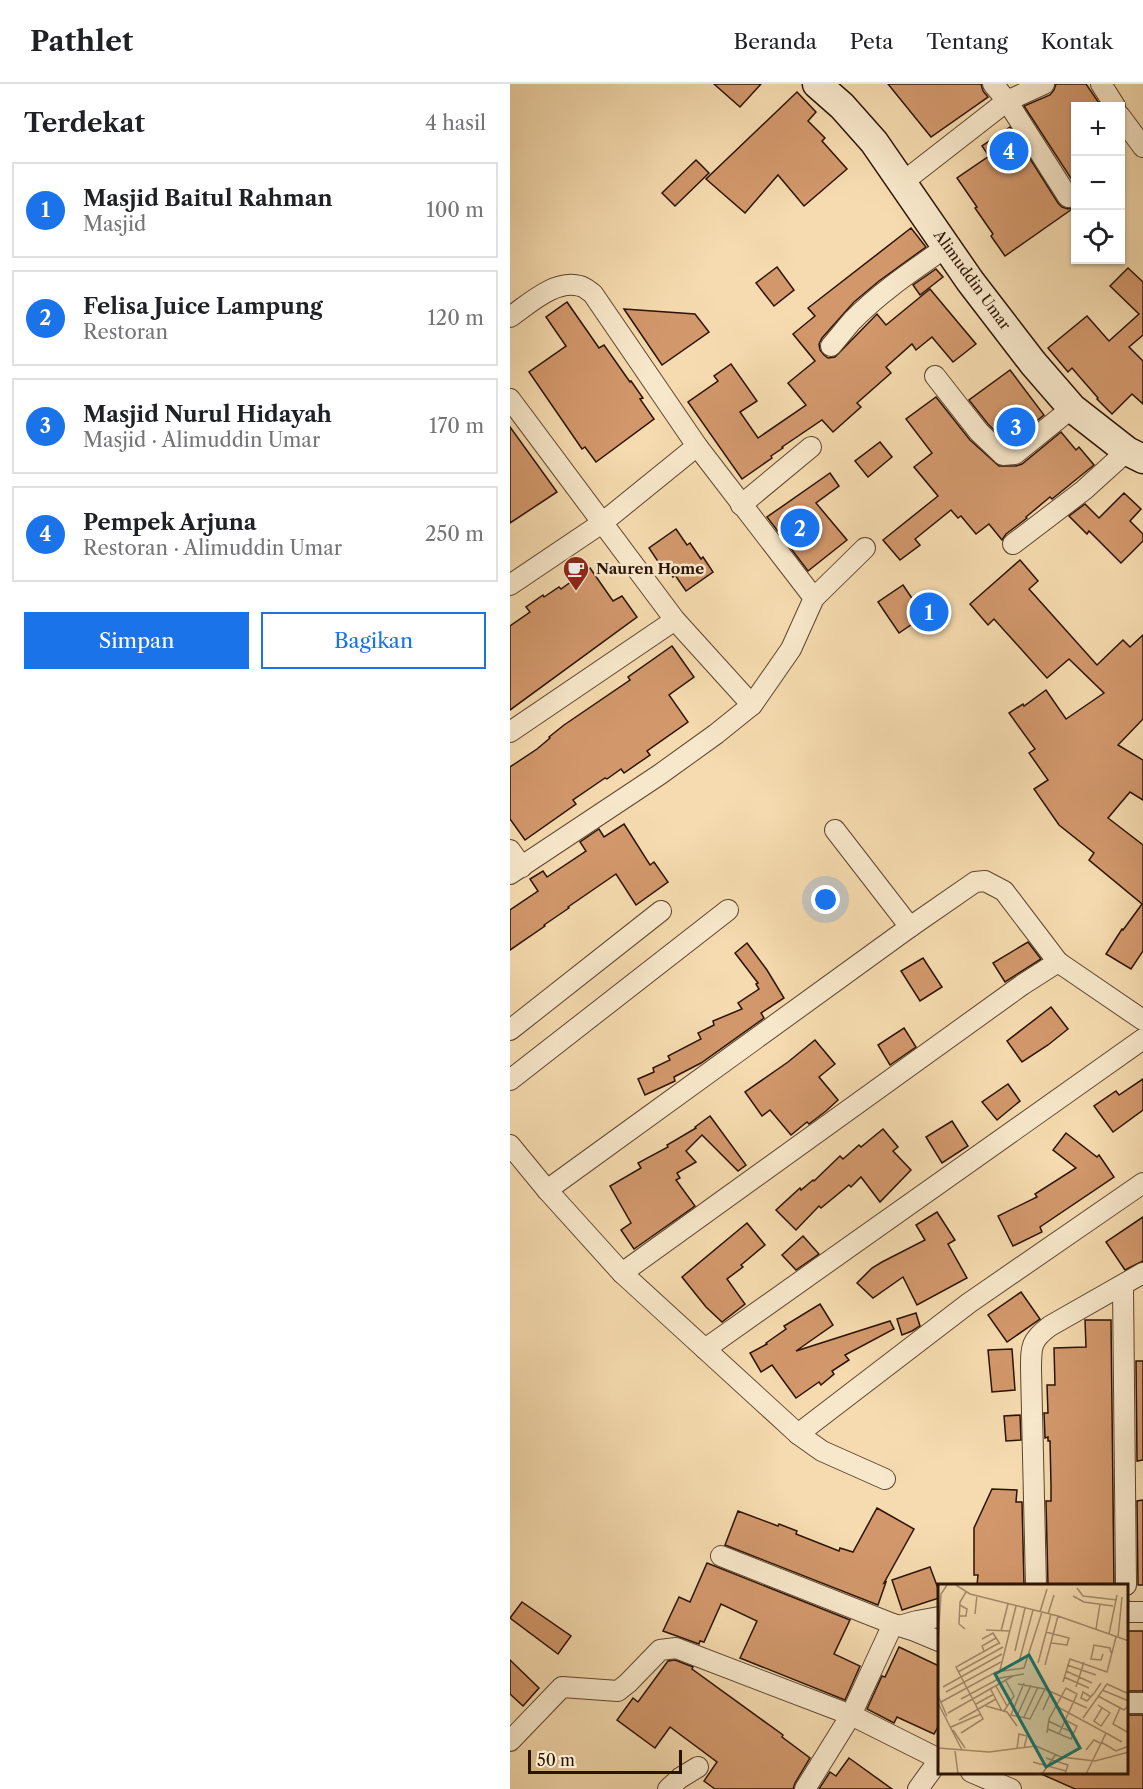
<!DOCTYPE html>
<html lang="id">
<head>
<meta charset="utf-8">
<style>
	:root { --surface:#fff; --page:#f6f6f6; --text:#202124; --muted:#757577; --line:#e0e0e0; --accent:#1a73e8 }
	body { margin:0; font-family:"Libre Caslon Text",serif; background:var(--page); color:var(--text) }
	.controls { position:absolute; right:18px; top:18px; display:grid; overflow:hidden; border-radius:0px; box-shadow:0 2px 4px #0004 }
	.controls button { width:54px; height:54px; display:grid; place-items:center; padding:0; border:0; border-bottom:2px solid var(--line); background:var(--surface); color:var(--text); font:30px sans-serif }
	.scale { position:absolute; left:18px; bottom:15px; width:154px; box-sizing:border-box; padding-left:6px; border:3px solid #2b1304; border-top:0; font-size:16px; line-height:21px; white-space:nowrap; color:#2b1304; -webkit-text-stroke:4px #f8e8cb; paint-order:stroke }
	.you { position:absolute; left:316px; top:816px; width:21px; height:21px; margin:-15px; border:4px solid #fff; border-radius:50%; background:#1a73e8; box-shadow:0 0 0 9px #1a73e833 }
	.badge { display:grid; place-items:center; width:39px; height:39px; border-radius:50%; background:var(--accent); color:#fff; font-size:20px; font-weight:700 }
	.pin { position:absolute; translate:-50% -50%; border:3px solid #fff; box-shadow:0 2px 6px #0006 }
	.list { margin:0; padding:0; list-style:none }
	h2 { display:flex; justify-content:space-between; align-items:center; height:78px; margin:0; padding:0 24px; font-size:26px }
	h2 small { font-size:20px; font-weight:400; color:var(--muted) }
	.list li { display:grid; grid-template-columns:39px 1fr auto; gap:18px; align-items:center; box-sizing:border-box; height:96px; margin:0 12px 12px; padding:0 12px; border:2px solid var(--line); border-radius:0px }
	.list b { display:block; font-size:22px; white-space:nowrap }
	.list p { margin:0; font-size:20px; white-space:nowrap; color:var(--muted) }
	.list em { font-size:20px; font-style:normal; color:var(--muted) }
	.actions { display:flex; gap:12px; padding:18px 24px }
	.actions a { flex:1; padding:14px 0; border:2px solid var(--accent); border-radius:0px; text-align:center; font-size:21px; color:var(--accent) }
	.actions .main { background:var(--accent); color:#fff }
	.icon { flex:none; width:33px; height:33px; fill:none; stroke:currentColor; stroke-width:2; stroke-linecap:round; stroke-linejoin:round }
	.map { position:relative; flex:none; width:633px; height:1705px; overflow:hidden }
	header { display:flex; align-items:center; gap:36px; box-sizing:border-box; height:84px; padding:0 30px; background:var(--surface); border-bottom:2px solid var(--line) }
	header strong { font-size:28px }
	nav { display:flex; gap:33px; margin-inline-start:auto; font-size:21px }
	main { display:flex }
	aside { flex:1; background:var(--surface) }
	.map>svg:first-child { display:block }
	.building { fill:#d2986c; stroke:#2b1304; stroke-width:1.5 }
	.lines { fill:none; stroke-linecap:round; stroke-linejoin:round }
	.street-casing { stroke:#5e452f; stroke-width:22 }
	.secondary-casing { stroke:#2b1304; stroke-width:31 }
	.street { stroke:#f8e8cb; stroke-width:20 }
	.secondary { stroke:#f8e8cb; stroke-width:28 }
	.labels { text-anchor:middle; stroke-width:5; stroke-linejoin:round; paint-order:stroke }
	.street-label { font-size:15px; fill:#2b1304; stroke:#f8e8cb }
	.poi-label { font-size:15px; font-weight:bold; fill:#2b1304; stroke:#f8e8cb; text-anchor:start }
	.inset-road { fill:none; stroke:#a48b6b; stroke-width:1.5 }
	.view { fill:#0f766e; fill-opacity:0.15; stroke:#0f766e; stroke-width:3 }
	.inset-edge { fill:none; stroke:#2b1304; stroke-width:3 }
</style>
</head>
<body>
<header>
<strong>Pathlet</strong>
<nav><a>Beranda</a><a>Peta</a><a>Tentang</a><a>Kontak</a></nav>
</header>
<main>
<aside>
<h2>Terdekat<small>4 hasil</small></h2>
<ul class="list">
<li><span class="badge">1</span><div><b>Masjid Baitul Rahman</b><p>Masjid</p></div><em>100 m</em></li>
<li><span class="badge">2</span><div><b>Felisa Juice Lampung</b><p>Restoran</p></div><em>120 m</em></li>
<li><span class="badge">3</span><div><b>Masjid Nurul Hidayah</b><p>Masjid · Alimuddin Umar</p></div><em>170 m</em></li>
<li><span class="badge">4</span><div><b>Pempek Arjuna</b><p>Restoran · Alimuddin Umar</p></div><em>250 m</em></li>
</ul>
<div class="actions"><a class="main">Simpan</a><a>Bagikan</a></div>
</aside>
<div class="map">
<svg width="633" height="1705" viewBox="0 0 633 1705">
	<rect width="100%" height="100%" fill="#f5dbaf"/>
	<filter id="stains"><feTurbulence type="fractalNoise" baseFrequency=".00333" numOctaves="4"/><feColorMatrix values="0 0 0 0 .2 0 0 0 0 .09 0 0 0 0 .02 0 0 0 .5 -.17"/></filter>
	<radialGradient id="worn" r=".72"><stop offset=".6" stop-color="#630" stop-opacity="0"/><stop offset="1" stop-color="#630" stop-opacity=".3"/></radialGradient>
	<!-- building -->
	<g class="building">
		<polygon points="204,0 251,0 230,23"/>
		<polygon points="378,0 471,0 473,7 478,13 421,53"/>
		<polygon points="546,0 576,0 591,22 566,22 566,102 514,22 540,11 544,6"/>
		<polygon points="287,8 306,28 298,37 315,54 312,57 337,85 294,122 268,91 235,129 196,95"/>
		<polygon points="500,43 548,119 552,123 558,125 565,123 495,172 481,152 483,150 465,124 467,123 447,94 479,72 472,62"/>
		<polygon points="186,76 199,89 165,122 152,109"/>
		<polygon points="401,144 416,163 369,197 344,218 312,254 309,260 310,266 314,271 318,274 325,273 367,230 376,241 420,205 466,260 443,278 422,253 406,266 402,260 376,283 381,289 347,319 351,323 323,348 312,336 272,363 273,364 261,372 262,374 232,395 178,318 208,297 204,292 221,280 247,317 230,328 248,354 296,321 278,299 305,277 283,250 305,232 298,224"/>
		<polygon points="267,183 284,206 264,222 246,199"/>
		<polygon points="618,184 633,198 633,251 619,263 633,277 633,320 622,310 602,330 587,315 588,314 562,284 558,288 538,264 577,232 599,257 629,230 600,202"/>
		<polygon points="426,185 433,193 410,211 403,201"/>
		<polygon points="57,218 89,264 94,261 120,298 121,297 133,314 130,315 144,335 86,378 75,363 72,365 19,288 56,262 36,233"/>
		<polygon points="114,225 185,230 199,248 152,281"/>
		<polygon points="500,286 534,331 500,358 497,359 478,340 459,316"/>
		<polygon points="426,313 460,356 489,382 506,382 512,380 551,348 566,366 569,363 584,381 542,415 540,413 516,433 517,434 496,450 492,456 479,440 466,450 451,432 448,434 441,426 405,455 410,461 390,476 373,456 428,412 404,383 422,369 396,335"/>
		<polygon points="0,343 47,408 0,439"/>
		<polygon points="370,358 382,373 358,393 345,377"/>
		<polygon points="320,389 329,402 306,419 337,456 298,487 257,433"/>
		<polygon points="614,409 631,425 620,437 633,450 633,457 611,479 579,447 577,450 559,432 575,420 589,434"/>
		<polygon points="166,445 177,461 180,459 191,475 193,473 203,488 176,507 165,491 163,493 152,477 149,479 139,464"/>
		<polygon points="510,476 528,497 519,505 587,581 613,556 620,563 633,551 633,635 608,661 633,676 633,716 620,708 598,734 633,761 633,867 621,885 596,870 612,845 613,846 632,820 579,776 584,769 549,741 524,705 538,696 519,669 525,665 499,629 513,620 514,622 536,606 556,635 594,609 559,575 537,594 484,535 478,541 460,520"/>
		<polygon points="80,484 103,517 112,512 127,533 0,626 0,542 20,528 16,523 33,511 34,513 49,503 51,505"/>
		<polygon points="393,501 414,532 389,549 368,518"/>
		<polygon points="162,562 184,593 159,611 178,638 137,667 140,671 114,689 111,685 97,695 95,694 63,716 66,720 15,756 0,735 0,683 27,665 40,654 39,653 54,641 120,596 118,593"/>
		<polygon points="114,740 140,781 144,778 158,798 126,821 106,790 58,823 59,824 34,841 35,842 0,866 0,826 28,807 20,795 33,787 37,793 76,767 70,758 89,745 94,753"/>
		<polygon points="518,858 531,875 495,898 483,879"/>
		<polygon points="237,859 257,886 274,914 251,929 254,934 191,979 164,993 165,997 135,1011 128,995 144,988 143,984 160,976 158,972 191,955 188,949 204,941 203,937 232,925 228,919 249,905 246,900 248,899 225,869"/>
		<polygon points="413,874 432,903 410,917 391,887"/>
		<polygon points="541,923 558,945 538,961 512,978 497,957"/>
		<polygon points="394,944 406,963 380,981 368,961"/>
		<polygon points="305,956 325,980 309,993 328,1016 316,1027 299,1040 297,1038 281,1051 260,1026 252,1032 235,1008 278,978"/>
		<polygon points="633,995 633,1026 603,1048 584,1022 606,1007 609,1011"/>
		<polygon points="498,1000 510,1017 487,1036 472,1018"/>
		<polygon points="200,1032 236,1081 228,1087 192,1051 176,1067 186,1078 167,1089 170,1094 166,1096 185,1122 124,1165 111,1146 121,1139 100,1102 131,1084 128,1079 158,1063 157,1061 186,1044 185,1043"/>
		<polygon points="442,1037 458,1062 432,1079 416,1053"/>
		<polygon points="373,1045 388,1063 383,1067 401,1086 370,1118 351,1093 341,1103 339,1101 311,1124 309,1122 286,1146 266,1126 290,1104 291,1106 303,1096 304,1097 330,1072 333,1075 349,1061 351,1063"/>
		<polygon points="556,1049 587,1073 589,1071 604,1093 530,1143 532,1148 503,1162 488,1132 527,1113 525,1110 566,1084 543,1066"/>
		<polygon points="427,1128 445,1156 438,1160 457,1194 407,1221 393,1193 363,1214 347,1199 362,1184 372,1178 415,1156 406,1141"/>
		<polygon points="633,1133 633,1177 615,1186 596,1158"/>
		<polygon points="237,1139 255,1161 231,1181 233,1183 217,1195 235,1220 212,1238 196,1223 172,1193"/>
		<polygon points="293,1152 309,1170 286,1186 272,1171"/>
		<polygon points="511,1208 530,1235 497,1258 478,1231"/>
		<polygon points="310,1220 323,1241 286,1267 380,1237 384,1245 335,1271 339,1276 322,1287 324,1290 311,1301 309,1298 286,1314 262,1281 251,1288 240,1269 257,1260 256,1259 276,1245 274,1242"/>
		<polygon points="406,1229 410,1242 402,1247 392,1251 387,1235"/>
		<polygon points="575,1236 601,1236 604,1501 538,1501 536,1417 541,1417 541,1401 540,1357 538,1357 538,1353 535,1354 534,1329 538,1329 537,1301 545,1301 544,1264 576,1263"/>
		<polygon points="502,1265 505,1306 482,1308 478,1266"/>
		<polygon points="626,1277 633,1277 633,1376 627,1377"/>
		<polygon points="510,1331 511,1356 496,1357 494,1332"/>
		<polygon points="482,1405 507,1406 506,1418 512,1418 514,1501 467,1501 468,1491 464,1491 464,1444"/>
		<polygon points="633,1416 633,1501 628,1501 627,1417"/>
		<polygon points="367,1424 404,1445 374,1499 376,1498 368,1521 215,1461 228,1427 268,1442 269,1440 287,1447 286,1450 329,1467 330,1464 343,1468"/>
		<polygon points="197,1479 340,1536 324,1570 350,1582 335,1616 230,1574 247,1537 211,1520 194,1558 190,1557 189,1560 153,1547 169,1513 180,1518"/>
		<polygon points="420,1483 429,1507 429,1514 392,1526 382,1496"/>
		<polygon points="12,1518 61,1552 48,1570 0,1534"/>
		<rect x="616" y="1547" width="17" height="60"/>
		<polygon points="389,1563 429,1582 429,1641 424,1650 387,1633 384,1639 357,1625 372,1592 375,1593"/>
		<polygon points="0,1576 29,1604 13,1622 0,1610"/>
		<polygon points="165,1576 183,1583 182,1585 273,1651 272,1653 300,1674 285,1699 283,1705 205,1705 194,1697 207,1678 160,1643 145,1664 107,1636 123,1614 128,1618 158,1577"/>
		<polygon points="616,1631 633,1631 633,1705 565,1705 529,1689 616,1689"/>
		<polygon points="339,1674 382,1705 309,1705 320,1688 326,1692"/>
	</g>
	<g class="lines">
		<!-- street casing -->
		<g class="street-casing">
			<g id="street">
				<polyline points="483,0 497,17 558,113"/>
				<polyline points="591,0 605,22"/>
				<polyline points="610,32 633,63"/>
				<polyline points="393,98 497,17 534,0"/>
				<path d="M0,233c19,-13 45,-38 70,-31 5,1 9,5 13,8l104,152 117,152"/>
				<path d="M321,262c7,-8 14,-17 21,-25 28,-29 63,-52 96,-75"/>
				<polyline points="425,292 469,348 493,371 505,370 562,324"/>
				<polyline points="0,315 165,536 242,621"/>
				<polyline points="231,421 301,363"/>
				<polyline points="503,460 574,406 617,367"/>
				<polyline points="0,501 92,439 187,362"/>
				<polyline points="0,648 165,536"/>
				<polyline points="325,746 400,843"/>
				<polyline points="0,766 12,783"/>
				<polyline points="0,790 149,691 206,650 242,621 281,565 304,514 355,464"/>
				<polyline points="0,946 151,827"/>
				<polyline points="0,996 218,826"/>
				<polyline points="0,1061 37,1106 112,1189 288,1350 312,1367 375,1395"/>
				<polyline points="37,1106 400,843 465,798 475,797 494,807 548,878 633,936"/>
				<polyline points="112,1189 512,901 548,878"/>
				<polyline points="613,1202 616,1501"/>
				<polyline points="195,1265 633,955"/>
				<polyline points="288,1350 459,1219 633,1099"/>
				<polyline points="211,1472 383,1540 405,1547 429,1557"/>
				<path d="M526,1501l-5,-216c0,-23 0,-29 19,-43l93,-53"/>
				<polyline points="616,1527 616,1528 633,1528"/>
				<polyline points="389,1542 407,1537 429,1533"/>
				<polyline points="616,1619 633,1619"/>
				<polyline points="0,1657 52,1603 108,1607 118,1599 150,1566 166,1564 341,1631 429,1675"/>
				<polyline points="461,1688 501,1705"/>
				<polyline points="158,1705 170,1694 188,1683"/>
				<polyline points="295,1705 341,1631 383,1540"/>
				<polyline points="408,1705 429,1676"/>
			</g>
		</g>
		<!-- secondary casing -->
		<g class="secondary-casing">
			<polyline id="secondary" points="307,0 332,22 364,58 460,197 523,279 562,324 617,367 633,375"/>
		</g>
		<!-- street -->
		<use href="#street" class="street"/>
		<!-- secondary -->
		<use href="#secondary" class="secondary"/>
	</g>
	<!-- icons -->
	<defs>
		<g id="cafe-pin" transform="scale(1.35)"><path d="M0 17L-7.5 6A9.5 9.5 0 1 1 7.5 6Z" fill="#8f2418" stroke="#f8e8cb"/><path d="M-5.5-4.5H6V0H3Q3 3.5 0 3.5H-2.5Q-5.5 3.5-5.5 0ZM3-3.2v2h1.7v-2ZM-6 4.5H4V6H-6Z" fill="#fff"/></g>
	</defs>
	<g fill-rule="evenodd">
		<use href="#cafe-pin" x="66" y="485"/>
	</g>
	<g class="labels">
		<!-- street labels -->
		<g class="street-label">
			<text transform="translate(462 196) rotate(54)" y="5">Alimuddin Umar</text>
		</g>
		<!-- poi labels -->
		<g class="poi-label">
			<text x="86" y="490">Nauren Home</text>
		</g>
	</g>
	<!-- overview -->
	<g transform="translate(428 1500)">
		<rect width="190" height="190" fill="#f5dbaf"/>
		<path class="inset-road" d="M18,1l14,9 88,22 71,25M139,4l6,8 34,4M135,12l11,6 29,4M102,28l7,-23M37,30l2,-19M110,30l6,-19M21,32h7l1,-7 -7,-4M27,45l-6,-5 1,-22 6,-10M158,45l4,-25M48,46l24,1M63,47l7,-27M108,48l23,6 -2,7 -16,-2M171,50l8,-39M180,53l4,-40M44,55l11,-6 7,11M0,57l3,-47 6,-9M46,67l-2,-5 14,-8M77,67l10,-43M165,70l-2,6 -10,-1 3,-14 16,3 1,5M81,78l14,-52M100,79l13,-49M107,81l13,-49M129,81l29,10M62,86l16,-64M128,87l26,12M20,88l45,-25M126,93l25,11M125,98l7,-23 37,13 9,-35M86,99l-13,32 19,4 15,-30M63,100l10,17M80,100l27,5 42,19M58,102l11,20M5,103l59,-33M138,103l8,-25M52,104l12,23M164,106l27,11M8,108l55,-30M0,112l9,20M160,112l26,14 5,-5M153,113l-8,-5 -2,6 6,3 8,-9 6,-9M23,115l39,-21 24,-4M3,118l55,-30 28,-4 18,-56M0,119l24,47M38,120l18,-10M160,121l12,8 -9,13 -7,-5 8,-13M48,122l21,6 10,14M118,122l50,27 -20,41M182,124l-7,16 16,9M105,126l8,-18M66,127l10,-15 -8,-15M10,129l65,-37M79,132l14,-31M86,133l14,-30M145,134l24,-34 22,10M21,136l37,-21M110,137l26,12M13,143l30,-13M110,145l23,10 6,-13 -12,-6M15,146l12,18M23,149l22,-14 -27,-52 43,-24M109,149l2,-14 17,-31 11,6 -18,40M168,149l16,9M163,158l15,9 13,-5M0,164l51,4 47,-6 25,11 34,4 34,-9M79,165l2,-15 8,2 -3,12M148,166l8,-10 6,3M17,167l3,23M108,174l22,7 -3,9M95,178l33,9M104,190l14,-20"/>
		<path class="view" d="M91,71l51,93 -34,19 -51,-93z"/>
		<rect width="190" height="190" class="inset-edge"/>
	</g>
	<rect width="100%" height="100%" filter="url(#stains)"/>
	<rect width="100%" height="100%" fill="url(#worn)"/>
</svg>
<div class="controls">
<button>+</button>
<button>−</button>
<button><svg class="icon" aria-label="locate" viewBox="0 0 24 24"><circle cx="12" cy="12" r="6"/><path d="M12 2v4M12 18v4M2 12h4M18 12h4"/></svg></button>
</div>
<div class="scale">50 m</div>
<div class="you"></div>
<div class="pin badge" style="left:419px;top:528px">1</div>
<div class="pin badge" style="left:290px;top:444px">2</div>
<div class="pin badge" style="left:506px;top:343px">3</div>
<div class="pin badge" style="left:499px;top:67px">4</div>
</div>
</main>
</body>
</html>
